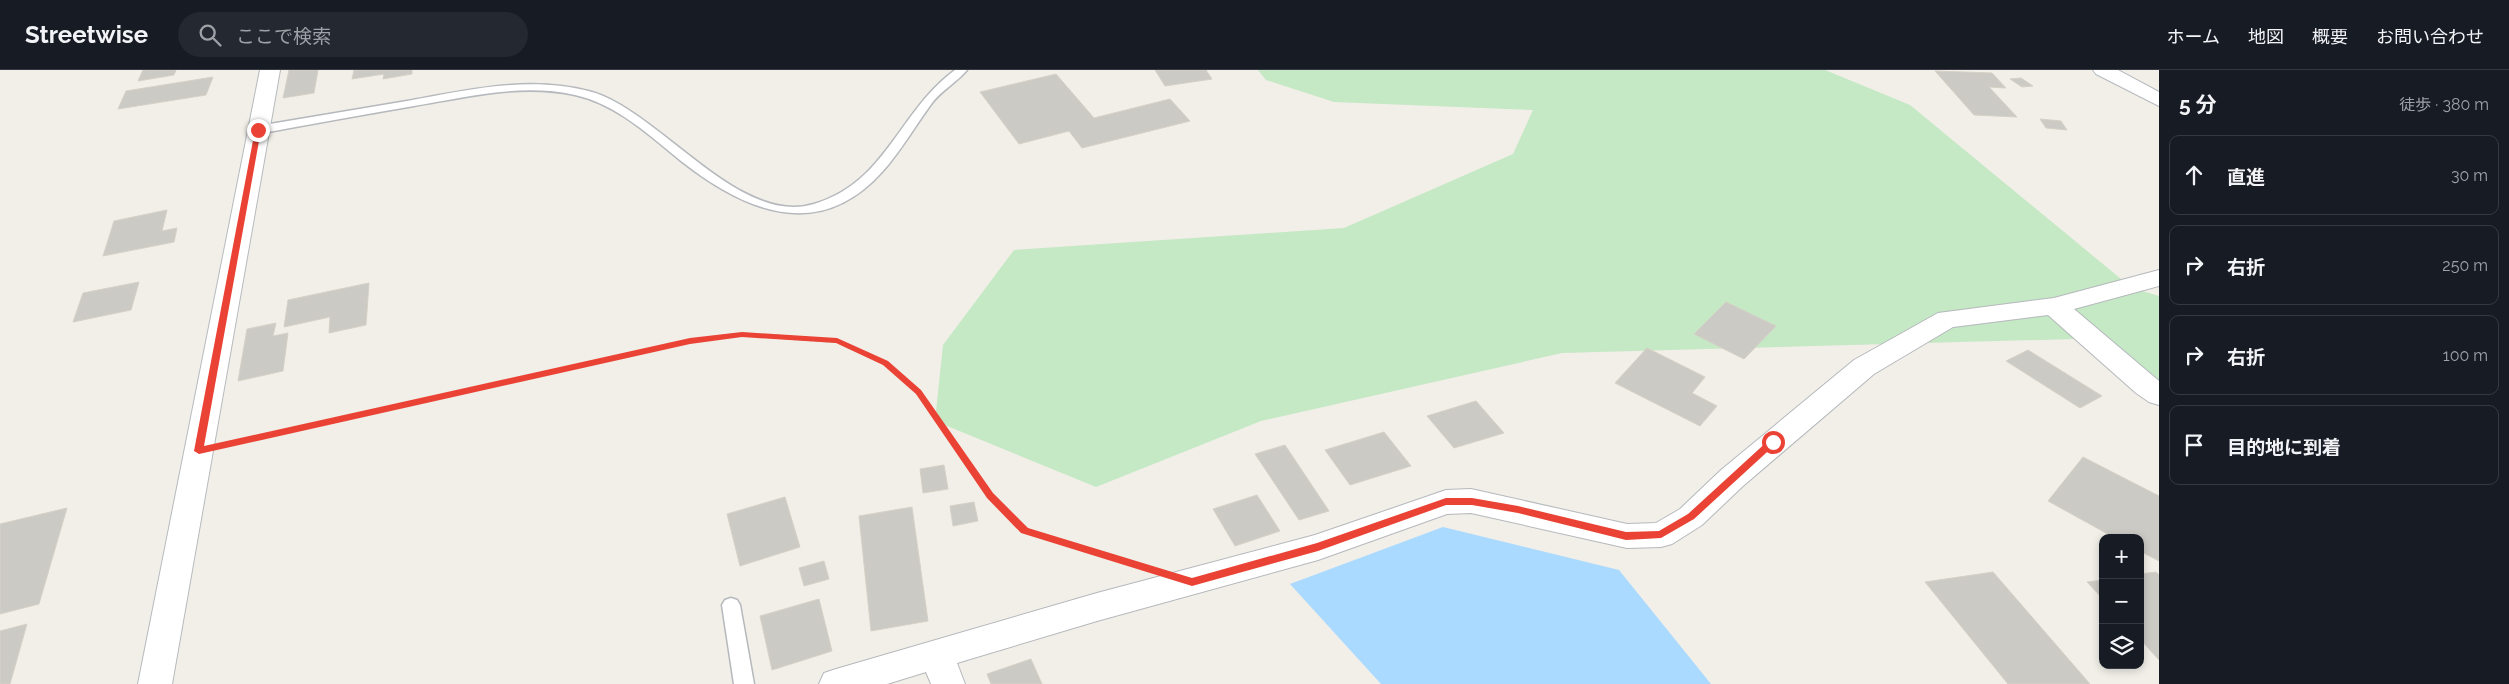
<!DOCTYPE html>
<html lang="ja">
<head>
<meta charset="utf-8">
<style>
	:root { --surface:#171b24; --page:#242831; --text:#f1f3f6; --muted:#9ea1a6; --line:#363941 }
	body { margin:0; font-family:Raleway,"Noto Sans JP",sans-serif; background:var(--page); color:var(--text) }
	.controls { position:absolute; right:15px; bottom:15px; display:grid; overflow:hidden; border-radius:10px; box-shadow:0 2px 8px #0003 }
	.controls button { width:45px; height:45px; display:grid; place-items:center; padding:0; border:0; border-bottom:1px solid var(--line); background:var(--surface); color:var(--text); font:25px sans-serif }
	.stop { position:absolute; width:15px; height:15px; margin:-11px; border:4px solid #ea4335; border-radius:50%; background:#fff }
	.stop.end { background:#ea4335; border-color:#fff; box-shadow:0 1px 5px #0008 }
	.list { margin:0; padding:0; list-style:none }
	h2 { display:flex; justify-content:space-between; align-items:center; height:65px; margin:0; padding:0 20px; font-size:21px }
	h2 small { font-size:16px; font-weight:400; color:var(--muted) }
	.list li { display:grid; grid-template-columns:32px 1fr auto; gap:15px; align-items:center; box-sizing:border-box; height:80px; margin:0 10px 10px; padding:0 10px; border:1px solid var(--line); border-radius:10px }
	.list b { display:block; font-size:19px; white-space:nowrap }
	.list em { font-size:16px; font-style:normal; color:var(--muted) }
	.icon { flex:none; width:28px; height:28px; fill:none; stroke:currentColor; stroke-width:2; stroke-linecap:round; stroke-linejoin:round }
	.map { position:relative; flex:none; width:2159px; height:614px; overflow:hidden }
	header { display:flex; align-items:center; gap:30px; box-sizing:border-box; height:70px; padding:0 25px; background:var(--surface); border-bottom:1px solid var(--line) }
	header strong { font-size:24px }
	nav { display:flex; gap:28px; margin-inline-start:auto; font-size:18px }
	.search { width:350px; height:45px; background:var(--page); display:flex; align-items:center; gap:12px; box-sizing:border-box; padding:0 18px; border-radius:28px; color:var(--muted); font-size:19px }
	main { display:flex }
	aside { flex:1; background:var(--surface) }
	.map>svg:first-child { display:block }
	.green { fill:#c5e8c5 }
	.water { fill:#aadaff }
	.building { fill:#cccac5; stroke:#d6d1c6 }
	.lines { fill:none; stroke-linecap:round; stroke-linejoin:round }
	.lane-casing { stroke:#b5b8bc; stroke-width:3 }
	.street-casing { stroke:#b5b8bc; stroke-width:2 }
	.secondary-casing { stroke:#b6babf; stroke-width:2 }
	.path-far1 { stroke:#9cc7a9; stroke-width:2.5; stroke-dasharray:4.5 2; stroke-linecap:butt }
	.path { stroke:#9cc7a9; stroke-width:4; stroke-dasharray:5.5 2.5; stroke-linecap:butt }
	.lane { fill:#fff; fill-rule:evenodd }
	.street { fill:#fff; fill-rule:evenodd }
	.secondary { fill:#fff; fill-rule:evenodd }
	.route { fill:#ea4335 }
</style>
</head>
<body>
<header>
<strong>Streetwise</strong>
<div class="search"><svg class="icon" aria-label="search" viewBox="0 0 24 24"><circle cx="10" cy="10" r="6"/><path d="M15 15l6 6"/></svg>ここで検索</div>
<nav><a>ホーム</a><a>地図</a><a>概要</a><a>お問い合わせ</a></nav>
</header>
<main>
<div class="map">
<svg width="2159" height="614" viewBox="0 0 2159 614">
	<rect width="100%" height="100%" fill="#f1efe8"/>
	<!-- green -->
	<polygon class="green" points="1258,0 1825,0 1910,35 2132,218 2159,226 2159,311 2074,269 1562,283 1261,351 1096,417 935,351 943,275 1014,180 1344,158 1513,84 1533,40 1334,32 1266,10"/>
	<!-- water -->
	<polygon class="water" points="1443,457 1619,500 1711,614 1381,614 1290,514"/>
	<!-- building -->
	<g class="building">
		<polygon points="143,0 176,0 174,5 138,11"/>
		<polygon points="289,0 318,0 314,23 283,28"/>
		<polygon points="354,0 412,0 412,4 383,9 384,4 352,9"/>
		<polygon points="1155,0 1206,0 1212,9 1165,16"/>
		<polygon points="1935,1 1992,3 2006,18 1989,17 2017,47 1974,45"/>
		<polygon points="1056,4 1094,48 1170,29 1190,51 1082,78 1069,61 1019,74 980,22"/>
		<polygon points="213,7 206,25 118,39 126,21"/>
		<polygon points="2021,8 2033,16 2022,17 2010,9"/>
		<polygon points="2040,49 2061,51 2067,60 2046,58"/>
		<polygon points="167,140 162,161 177,158 174,172 103,186 114,151"/>
		<polygon points="139,212 131,240 73,252 83,223"/>
		<polygon points="369,213 366,255 329,263 330,247 284,257 288,230"/>
		<polygon points="1726,232 1776,256 1744,289 1694,264"/>
		<polygon points="276,253 273,266 288,263 283,301 238,311 247,259"/>
		<polygon points="1647,278 1705,307 1692,323 1717,336 1700,356 1615,313"/>
		<polygon points="2028,280 2102,326 2080,338 2006,291"/>
		<polygon points="1476,331 1504,363 1454,378 1427,346"/>
		<polygon points="1384,362 1411,396 1350,415 1325,380"/>
		<polygon points="1285,375 1329,441 1299,450 1255,384"/>
		<polygon points="2083,387 2159,426 2159,491 2140,481 2140,468 2115,468 2048,431"/>
		<polygon points="944,395 948,419 923,423 920,399"/>
		<polygon points="1257,425 1280,461 1235,476 1213,439"/>
		<polygon points="785,427 800,477 740,496 727,444"/>
		<polygon points="974,432 978,451 953,456 950,436"/>
		<polygon points="912,437 928,551 871,561 859,446"/>
		<polygon points="67,438 39,534 0,544 0,454"/>
		<polygon points="824,491 829,509 804,516 799,498"/>
		<polygon points="1993,502 2090,614 2008,614 1925,512"/>
		<polygon points="2156,502 2159,505 2159,590 2140,569 2140,504"/>
		<polygon points="2103,510 2103,529 2087,512"/>
		<polygon points="819,529 832,581 772,600 760,546"/>
		<polygon points="27,554 10,614 0,614 0,561"/>
		<polygon points="1031,589 1042,614 991,614 987,604"/>
	</g>
	<g class="lines">
		<!-- lane casing -->
		<g class="lane-casing">
			<g id="lane">
				<path d="M955,0h12c-10,12 -25,20 -35,33 -17,23 -31,48 -50,69 -64,71 -137,39 -201,-11 -32,-26 -65,-57 -106,-66 -53,-12 -108,2 -161,11 -52,9 -104,18 -156,28l-6,-4 6,-4c50,-8 99,-17 149,-25 61,-11 123,-26 185,-9 68,20 148,135 222,112 73,-22 84,-92 141,-134z"/>
				<polygon points="731,528 737,530 740,535 754,614 734,614 722,535 725,530"/>
			</g>
		</g>
		<!-- street casing -->
		<g class="street-casing">
			<polygon id="street" points="2159,200 2159,216 2074,239 2159,311 2159,335 2149,332 2136,323 2048,245 1953,257 1874,304 1743,416 1702,455 1672,474 1661,477 1627,478 1471,443 1447,444 1318,490 1097,551 957,593 965,614 931,614 926,602 887,614 819,614 824,603 836,599 1097,523 1315,465 1446,420 1471,419 1627,454 1656,453 1680,439 1721,400 1854,290 1938,243 2054,228"/>
		</g>
		<!-- secondary casing -->
		<g class="secondary-casing">
			<g id="secondary">
				<polygon points="260,0 280,0 172,614 138,614"/>
				<polygon points="2093,0 2118,0 2159,22 2159,36 2096,4"/>
			</g>
		</g>
		<!-- path-far1 -->
		<polyline class="path-far1" points="728,266 742,264 768,266"/>
		<!-- path -->
		<g class="path">
			<polyline points="751,265 837,271 885,293 919,322 990,425 1025,460 1128,491"/>
			<polyline points="236,372 690,271 737,265"/>
		</g>
		<!-- lane -->
		<use href="#lane" class="lane"/>
		<!-- street -->
		<use href="#street" class="street"/>
		<!-- secondary -->
		<use href="#secondary" class="secondary"/>
	</g>
	<!-- route -->
	<polygon class="route" points="258,58 261,60 204,376 690,268 742,262 837,268 888,291 921,320 993,423 1028,458 1192,508 1317,473 1446,428 1472,428 1518,436 1626,462 1659,461 1688,444 1770,369 1773,368 1778,372 1694,449 1661,468 1626,470 1518,443 1472,435 1446,435 1318,481 1192,516 1021,463 987,428 916,324 883,295 836,273 742,267 690,274 199,384 194,381 255,60"/>
</svg>
<div class="controls">
<button>+</button>
<button>−</button>
<button><svg class="icon" aria-label="layers" viewBox="0 0 24 24"><path d="M12 4l9 5-9 5-9-5zM3 14l9 5 9-5"/></svg></button>
</div>
<div class="stop" style="left:1773px;top:372px"></div>
<div class="stop end" style="left:258px;top:60px"></div>
</div>
<aside>
<h2>5 分<small>徒歩 · 380 m</small></h2>
<ul class="list">
<li><svg class="icon" aria-label="ahead" viewBox="0 0 24 24"><path d="M12 20V5M6 11l6-6 6 6"/></svg><div><b>直進</b></div><em>30 m</em></li>
<li><svg class="icon" aria-label="right" viewBox="0 0 24 24"><path d="M7 20v-9h11M14 6l5 5-5 5"/></svg><div><b>右折</b></div><em>250 m</em></li>
<li><svg class="icon" aria-label="right" viewBox="0 0 24 24"><path d="M7 20v-9h11M14 6l5 5-5 5"/></svg><div><b>右折</b></div><em>100 m</em></li>
<li><svg class="icon" aria-label="arrive" viewBox="0 0 24 24"><path d="M6 21V4h12l-3 4 3 4H6"/></svg><div><b>目的地に到着</b></div></li>
</ul>
</aside>
</main>
</body>
</html>
